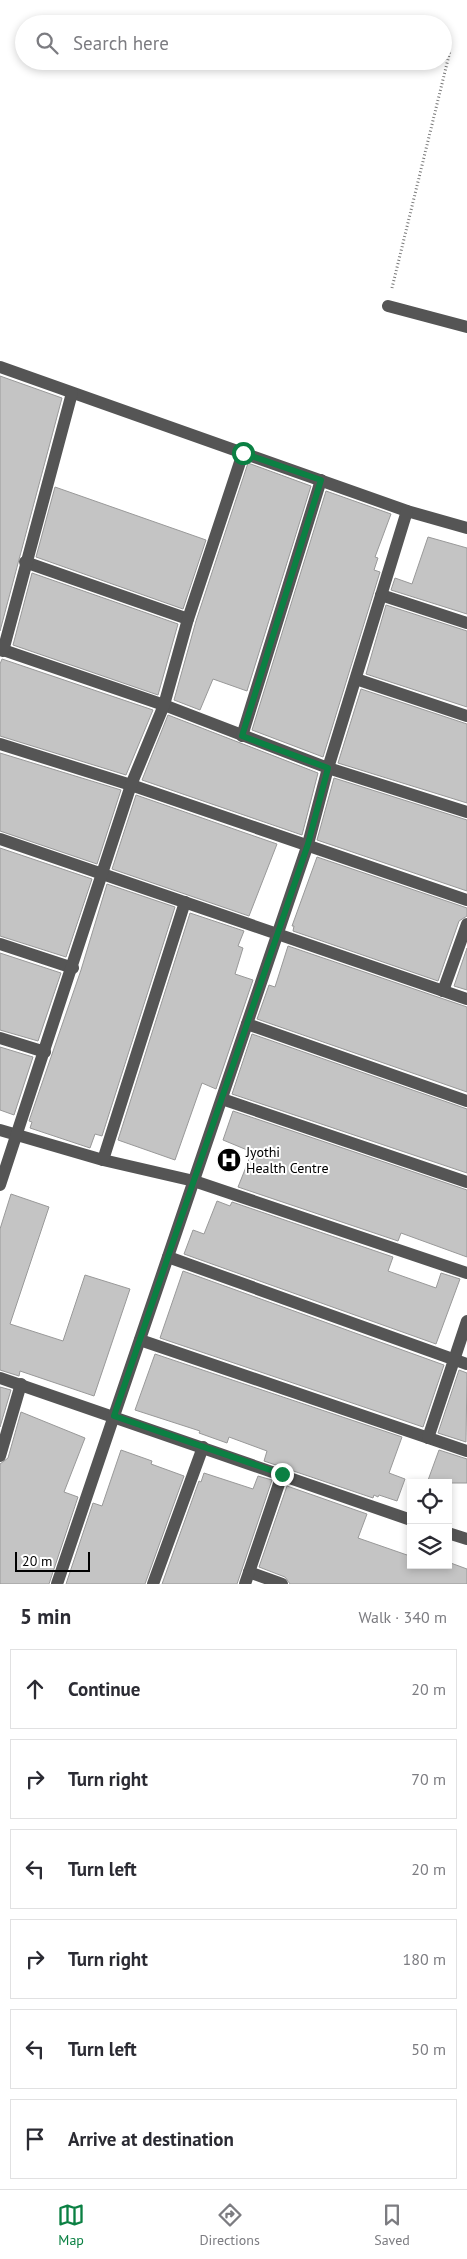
<!DOCTYPE html>
<html lang="en">
<head>
<meta charset="utf-8">
<style>
	:root { --surface:#fff; --page:#f7f7f7; --text:#2b2b33; --muted:#7c7c81; --line:#e1e1e2; --accent:#0b8043 }
	body { margin:0; font-family:"PT Sans",sans-serif; background:var(--page); color:var(--text) }
	.controls { position:absolute; right:15px; bottom:15px; display:grid; overflow:hidden; border-radius:0px; box-shadow:0 2px 8px #0003 }
	.controls button { width:45px; height:45px; display:grid; place-items:center; padding:0; border:0; border-bottom:1px solid var(--line); background:var(--surface); color:var(--text); font:25px sans-serif }
	.scale { position:absolute; left:15px; bottom:12px; width:75px; box-sizing:border-box; padding-left:5px; border:2px solid #000; border-top:0; font-size:14px; line-height:18px; white-space:nowrap; color:#000; -webkit-text-stroke:4px #fff; paint-order:stroke }
	.stop { position:absolute; width:15px; height:15px; margin:-11px; border:4px solid #0b8043; border-radius:50%; background:#fff }
	.stop.end { background:#0b8043; border-color:#fff; box-shadow:0 1px 5px #0008 }
	.list { margin:0; padding:0; list-style:none }
	h2 { display:flex; justify-content:space-between; align-items:center; height:65px; margin:0; padding:0 20px; font-size:21px }
	h2 small { font-size:16px; font-weight:400; color:var(--muted) }
	.list li { display:grid; grid-template-columns:32px 1fr auto; gap:15px; align-items:center; box-sizing:border-box; height:80px; margin:0 10px 10px; padding:0 10px; border:1px solid var(--line); border-radius:0px }
	.list b { display:block; font-size:19px; white-space:nowrap }
	.list em { font-size:16px; font-style:normal; color:var(--muted) }
	.icon { flex:none; width:28px; height:28px; fill:none; stroke:currentColor; stroke-width:2; stroke-linecap:round; stroke-linejoin:round }
	.map { position:relative; flex:none; width:467px; height:1584px; overflow:hidden }
	.search { position:absolute; background:var(--surface); box-shadow:0 2px 8px #0003; left:15px; right:15px; top:15px; height:55px; display:flex; align-items:center; gap:12px; box-sizing:border-box; padding:0 18px; border-radius:28px; color:var(--muted); font-size:19px }
	.sheet { height:605px; background:var(--surface) }
	nav { display:flex; justify-content:space-around; align-items:center; box-sizing:border-box; height:70px; border-top:1px solid var(--line); background:var(--surface); font-size:14px; color:var(--muted) }
	nav a { display:grid; justify-items:center; gap:2px }
	nav .on { color:var(--accent) }
	.map>svg:first-child { display:block }
	.building { fill:#c4c4c4; stroke:#999 }
	.lines { fill:none; stroke-linecap:round; stroke-linejoin:round }
	.path { stroke:#777; stroke-width:3; stroke-dasharray:1 2.5; stroke-linecap:butt }
	.minor { stroke:#555; stroke-width:12 }
	.route { stroke:#0b8043; stroke-width:6 }
	.labels { text-anchor:middle; stroke-width:4; stroke-linejoin:round; paint-order:stroke }
	.poi-label { font-size:14px; fill:#000; stroke:#fff; text-anchor:start }
</style>
</head>
<body>
<div class="map">
<svg width="467" height="1584" viewBox="0 0 467 1584">
	<rect width="100%" height="100%" fill="#fff"/>
	<!-- building -->
	<g class="building">
		<polygon points="0,376 62,398 0,631"/>
		<polygon points="248,463 311,486 247,691 213,679 200,710 174,700 196,621"/>
		<polygon points="55,487 206,540 183,609 36,557"/>
		<polygon points="326,491 391,514 375,557 378,558 374,570 380,572 323,757 252,730"/>
		<polygon points="428,537 467,548 467,614 391,590 395,578 412,584"/>
		<polygon points="32,573 178,624 158,695 13,645"/>
		<polygon points="386,605 467,631 467,707 366,674"/>
		<polygon points="2,659 153,710 126,775 0,736 0,664"/>
		<polygon points="361,689 467,724 467,803 338,763"/>
		<polygon points="168,715 318,773 302,835 142,780"/>
		<polygon points="0,753 121,790 97,864 0,831"/>
		<polygon points="334,778 467,820 467,891 317,840"/>
		<polygon points="136,795 277,844 249,916 112,869"/>
		<polygon points="0,848 92,879 66,957 0,936"/>
		<polygon points="317,857 467,908 467,916 459,921 438,981 293,931 294,926 292,926"/>
		<polygon points="107,884 175,907 102,1136 95,1134 90,1148 30,1128 32,1122 29,1121 81,970"/>
		<polygon points="190,913 244,931 238,946 243,948 235,974 253,980 216,1089 202,1083 175,1160 118,1140"/>
		<polygon points="288,946 467,1007 467,1092 257,1019 269,985 275,987"/>
		<polygon points="467,948 467,990 454,986"/>
		<polygon points="0,953 61,973 38,1041 0,1030"/>
		<polygon points="252,1034 467,1109 467,1173 232,1094"/>
		<polygon points="0,1047 33,1057 14,1115 0,1110"/>
		<polygon points="233,1111 467,1190 467,1257 401,1233 398,1241 238,1187 252,1152 223,1140"/>
		<polygon points="11,1194 49,1207 10,1324 63,1341 85,1275 130,1289 94,1396 20,1371 19,1376 0,1370 0,1229"/>
		<polygon points="217,1201 230,1206 232,1202 393,1257 388,1271 436,1288 441,1273 460,1279 436,1344 184,1254 193,1230 204,1234"/>
		<polygon points="183,1271 444,1365 423,1427 160,1338"/>
		<polygon points="155,1354 402,1437 389,1473 405,1479 397,1501 379,1495 378,1497 374,1495 373,1498 264,1461 267,1451 229,1437 227,1443 199,1433 200,1431 135,1410"/>
		<polygon points="459,1370 467,1373 466,1442 438,1433"/>
		<polygon points="0,1387 11,1390 0,1427"/>
		<polygon points="21,1412 85,1438 64,1492 78,1497 49,1584 0,1584 0,1464 8,1458"/>
		<polygon points="121,1450 152,1461 151,1464 184,1476 145,1584 66,1584 93,1503 102,1506"/>
		<polygon points="439,1450 467,1459 467,1483 427,1483"/>
		<polygon points="204,1473 253,1489 258,1476 272,1480 237,1584 162,1584 199,1481 201,1482"/>
		<polygon points="287,1486 367,1514 358,1538 407,1555 411,1549 411,1565 448,1565 448,1562 467,1569 467,1584 290,1584 285,1577 259,1567"/>
	</g>
	<g class="lines">
		<!-- path -->
		<polyline class="path" points="392,288 450,51"/>
		<!-- minor -->
		<g class="minor">
			<polyline points="388,306 467,327"/>
			<polyline points="0,367 407,511 467,528"/>
			<polyline points="25,562 188,619"/>
			<polyline points="381,595 467,623"/>
			<polyline points="0,649 164,705 328,768 467,812"/>
			<polyline points="3,651 72,393"/>
			<polyline points="356,679 467,716"/>
			<polyline points="242,736 321,480"/>
			<polyline points="0,744 131,785 467,900"/>
			<polyline points="0,839 467,999"/>
			<polyline points="0,944 73,968"/>
			<polyline points="443,991 467,924"/>
			<polyline points="247,1024 467,1101"/>
			<polyline points="0,1038 45,1052"/>
			<polyline points="222,1099 467,1182"/>
			<polyline points="0,1130 103,1160 194,1181 467,1273"/>
			<polyline points="103,1160 185,902"/>
			<polyline points="0,1185 131,785 164,705 188,619 243,453"/>
			<polyline points="168,1257 467,1364"/>
			<polyline points="140,1340 467,1451"/>
			<polyline points="0,1378 411,1520"/>
			<polyline points="428,1438 467,1321"/>
			<polyline points="0,1456 21,1384"/>
			<polyline points="448,1533 467,1539"/>
			<polyline points="249,1572 282,1584"/>
			<polyline points="57,1584 308,844 328,768 407,511"/>
			<polyline points="153,1584 203,1447"/>
			<polyline points="245,1584 282,1475"/>
		</g>
	</g>
	<g class="lines">
		<!-- route -->
		<polyline class="route" points="243,453 321,480 242,736 328,768 308,844 114,1416 282,1474"/>
	</g>
	<!-- icons -->
	<defs>
		<g id="hospital-disc" transform="scale(1.25)"><circle r="9.5" fill="#000" stroke="#fff"/><path d="M-5-5h3v3.5h4V-5h3V5h-3V1.5h-4V5h-3Z" fill="#fff"/></g>
	</defs>
	<g fill-rule="evenodd">
		<use href="#hospital-disc" x="229" y="1160"/>
	</g>
	<g class="labels">
		<!-- poi labels -->
		<g class="poi-label">
			<text x="246" y="1157">Jyothi<tspan x="246" dy="16">Health Centre</tspan></text>
		</g>
	</g>
</svg>
<div class="controls">
<button><svg class="icon" aria-label="locate" viewBox="0 0 24 24"><circle cx="12" cy="12" r="6"/><path d="M12 2v4M12 18v4M2 12h4M18 12h4"/></svg></button>
<button><svg class="icon" aria-label="layers" viewBox="0 0 24 24"><path d="M12 4l9 5-9 5-9-5zM3 14l9 5 9-5"/></svg></button>
</div>
<div class="scale">20 m</div>
<div class="stop" style="left:243px;top:453px"></div>
<div class="stop end" style="left:282px;top:1474px"></div>
<div class="search"><svg class="icon" aria-label="search" viewBox="0 0 24 24"><circle cx="10" cy="10" r="6"/><path d="M15 15l6 6"/></svg>Search here</div>
</div>
<section class="sheet">
<h2>5 min<small>Walk · 340 m</small></h2>
<ul class="list">
<li><svg class="icon" aria-label="ahead" viewBox="0 0 24 24"><path d="M12 20V5M6 11l6-6 6 6"/></svg><div><b>Continue</b></div><em>20 m</em></li>
<li><svg class="icon" aria-label="right" viewBox="0 0 24 24"><path d="M7 20v-9h11M14 6l5 5-5 5"/></svg><div><b>Turn right</b></div><em>70 m</em></li>
<li><svg class="icon" aria-label="left" viewBox="0 0 24 24"><path d="M17 20v-9H6M10 6l-5 5 5 5"/></svg><div><b>Turn left</b></div><em>20 m</em></li>
<li><svg class="icon" aria-label="right" viewBox="0 0 24 24"><path d="M7 20v-9h11M14 6l5 5-5 5"/></svg><div><b>Turn right</b></div><em>180 m</em></li>
<li><svg class="icon" aria-label="left" viewBox="0 0 24 24"><path d="M17 20v-9H6M10 6l-5 5 5 5"/></svg><div><b>Turn left</b></div><em>50 m</em></li>
<li><svg class="icon" aria-label="arrive" viewBox="0 0 24 24"><path d="M6 21V4h12l-3 4 3 4H6"/></svg><div><b>Arrive at destination</b></div></li>
</ul>
</section>
<nav>
<a class="on"><svg class="icon" aria-label="map" viewBox="0 0 24 24"><path d="M3 6l6-2 6 2 6-2v14l-6 2-6-2-6 2zM9 4v14M15 6v14"/></svg>Map</a>
<a><svg class="icon" aria-label="directions" viewBox="0 0 24 24"><path d="M12 3l9 9-9 9-9-9zM9 14v-3h6M13 9l2 2-2 2"/></svg>Directions</a>
<a><svg class="icon" aria-label="saved" viewBox="0 0 24 24"><path d="M7 4h10v16l-5-4-5 4z"/></svg>Saved</a>
</nav>
</body>
</html>
